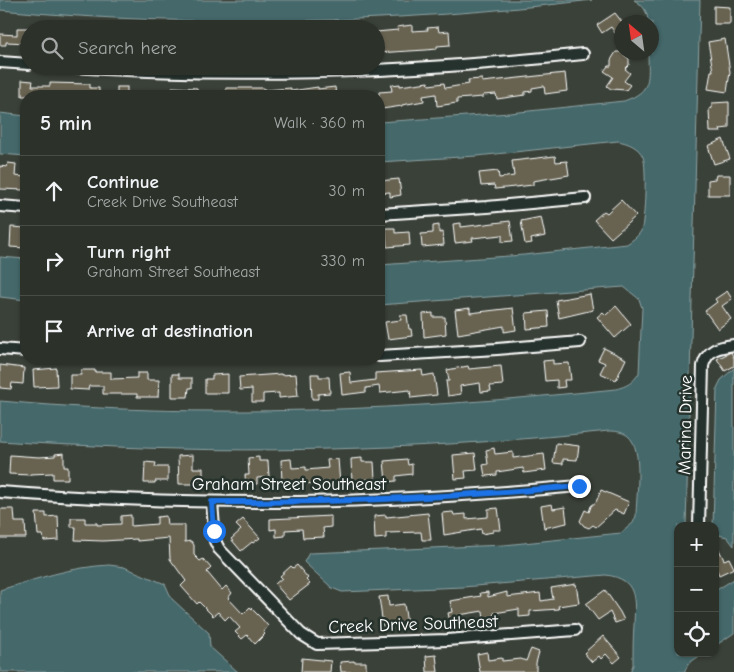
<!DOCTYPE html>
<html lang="en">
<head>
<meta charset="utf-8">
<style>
	:root { --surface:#2c312a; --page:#383d36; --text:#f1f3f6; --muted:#a6a9a8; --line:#484c47 }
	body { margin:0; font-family:"Comic Neue",sans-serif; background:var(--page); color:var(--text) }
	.controls { position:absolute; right:15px; bottom:15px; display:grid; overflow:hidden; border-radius:10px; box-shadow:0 1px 4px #0004 }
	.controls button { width:45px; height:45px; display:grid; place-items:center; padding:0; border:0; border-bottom:1px solid var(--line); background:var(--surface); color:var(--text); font:25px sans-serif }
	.compass { position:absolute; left:614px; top:15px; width:45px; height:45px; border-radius:50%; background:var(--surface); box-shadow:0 1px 4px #0004; rotate:331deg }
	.stop { position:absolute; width:15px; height:15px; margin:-11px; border:4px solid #1a73e8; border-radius:50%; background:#fff }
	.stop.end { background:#1a73e8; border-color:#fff; box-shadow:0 1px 5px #0008 }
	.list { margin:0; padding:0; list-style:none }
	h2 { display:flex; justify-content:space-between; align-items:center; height:65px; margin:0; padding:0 20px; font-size:21px }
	h2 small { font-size:16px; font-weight:400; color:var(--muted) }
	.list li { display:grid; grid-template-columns:32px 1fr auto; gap:15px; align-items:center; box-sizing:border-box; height:70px; padding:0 20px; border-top:1px solid var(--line) }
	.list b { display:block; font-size:19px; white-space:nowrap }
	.list p { margin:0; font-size:16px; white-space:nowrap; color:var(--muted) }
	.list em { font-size:16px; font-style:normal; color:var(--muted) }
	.icon { flex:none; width:28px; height:28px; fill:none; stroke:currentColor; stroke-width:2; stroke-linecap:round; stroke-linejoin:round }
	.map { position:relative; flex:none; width:734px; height:672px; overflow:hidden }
	.search { position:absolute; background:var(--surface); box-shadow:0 1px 4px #0004; left:20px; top:20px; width:365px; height:55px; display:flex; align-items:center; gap:12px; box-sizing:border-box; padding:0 18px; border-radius:28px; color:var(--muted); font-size:19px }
	.panel { position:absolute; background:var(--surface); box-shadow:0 1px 4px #0004; left:20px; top:90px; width:365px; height:275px; border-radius:20px }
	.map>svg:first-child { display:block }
	.water { fill:#45686b; stroke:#8fa4a6 }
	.building { fill:#686351; stroke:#fff }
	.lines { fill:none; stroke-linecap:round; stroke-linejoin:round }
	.minor-casing { stroke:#fff; stroke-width:14 }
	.minor { stroke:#26332d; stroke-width:10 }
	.route { stroke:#1a73e8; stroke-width:6 }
	.labels { text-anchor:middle; stroke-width:5; stroke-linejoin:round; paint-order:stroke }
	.street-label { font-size:18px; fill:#fff; stroke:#26332d }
</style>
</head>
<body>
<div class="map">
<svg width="734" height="672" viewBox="0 0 734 672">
	<rect width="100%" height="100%" fill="#3a4138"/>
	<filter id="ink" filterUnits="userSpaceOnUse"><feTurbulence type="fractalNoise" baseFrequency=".02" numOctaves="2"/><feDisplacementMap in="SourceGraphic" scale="10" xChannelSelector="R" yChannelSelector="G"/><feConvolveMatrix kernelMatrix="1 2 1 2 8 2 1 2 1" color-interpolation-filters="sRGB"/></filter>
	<g filter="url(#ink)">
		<!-- water -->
		<g class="water">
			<path d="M0,0h592c-197,24 -395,28 -592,10z"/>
			<path d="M634,0h66l-14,526h-8v127h26l-15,10 -5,9h-54l3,-7c0,-13 0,-27 1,-40 1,-25 4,-46 -28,-50l-143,12 -121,5 -10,-4 -28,-26 5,-9 195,-8 117,-12 12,-10 3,-7c0,-19 8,-67 -8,-80 -5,-4 -12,-5 -19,-5 -165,17 -325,23 -492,16 -39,-2 -78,-3 -117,-6v-40c205,19 412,9 616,-12 11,-3 17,-6 23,-16l3,-65 -3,-9 -15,-12 -245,18v-40l145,-10 103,-11c5,-4 11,-7 14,-13 4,-10 6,-65 2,-74 -4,-10 -15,-14 -25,-16l-141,15 -98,6v-40l131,-9 114,-12c29,-10 24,-23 24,-48l4,-1v-30h-4c0,-10 -5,-17 -14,-22z"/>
			<polygon points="0,113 26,116 26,156 0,154"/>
			<polygon points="0,257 26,259 26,300 0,297"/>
			<polygon points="734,368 734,546 727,537 715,534 715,526 713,526 717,388 721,380"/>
			<path d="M109,565l15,2 41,17 7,15 37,34 1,14 28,25h-238v-82c36,-11 71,-23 109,-25z"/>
			<polygon points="734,579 734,633 715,646 715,591"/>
		</g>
		<!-- building -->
		<g class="building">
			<polygon points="714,6 730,7 730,24 714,24"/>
			<polygon points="615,13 622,22 622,43 611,27 602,33 597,25"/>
			<polygon points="412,25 412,31 428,30 427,28 438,27 439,32 449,31 450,45 437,46 437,49 426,50 376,53 376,32 398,30 397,27"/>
			<polygon points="17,28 29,28 29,43 6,42 6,45 0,45 0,34 17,35"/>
			<polygon points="725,39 730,72 727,92 708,89 711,71 713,71 708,42"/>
			<polygon points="616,52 620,52 629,59 629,65 625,69 630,73 624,81 630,85 626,90 611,89 607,86 613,77 604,71 608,66 611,66 611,60"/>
			<polygon points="565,73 567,91 545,94 544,86 532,88 532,91 525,92 525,95 497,99 496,94 483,95 483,97 457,99 457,103 437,106 436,94 423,96 424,101 402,105 402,106 382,109 381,104 379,104 379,92 392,91 391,85 400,84 400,86 428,82 429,85 444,83 445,88 469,84 468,80 482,79 482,82"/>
			<polygon points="22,80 33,81 32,86 50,86 50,83 90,84 90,88 99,88 99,96 22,96"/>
			<rect x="117" y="87" width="10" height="9"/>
			<polygon points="172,87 197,88 198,96 172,96"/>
			<polygon points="318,87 318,89 335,87 336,96 226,96 226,88 264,88 264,90 291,88 291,91"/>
			<polygon points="729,102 729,128 720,129 721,132 710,132 709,109 712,108 712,103"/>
			<polygon points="723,139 730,159 714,164 708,146"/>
			<polygon points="555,156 556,162 567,161 569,175 533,181 533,185 515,187 495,189 494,185 481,186 479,173 498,171 499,178 514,176 512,161"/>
			<polygon points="8,163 16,164 15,176 25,177 24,190 0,189 0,166 7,167"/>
			<polygon points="716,175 730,175 730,195 708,195 708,180 715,179"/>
			<polygon points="399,179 401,195 390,197 390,192 379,193 379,181"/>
			<polygon points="621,200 636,216 611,238 594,220 604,211 607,213"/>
			<polygon points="541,217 545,236 531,239 532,243 525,244 521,221"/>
			<polygon points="510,221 513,241 502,242 502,235 472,238 473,241 455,243 453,224 461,223 461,227"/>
			<polygon points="439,225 439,233 443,232 444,245 422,247 421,234 433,233 433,226"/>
			<polygon points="11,227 26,228 26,248 10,247"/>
			<polygon points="386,228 395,228 395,233 409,232 410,245 387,247"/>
			<polygon points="727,291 732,299 722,306 731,319 718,329 705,311 717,302 715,299"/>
			<polygon points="590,294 593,310 559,318 556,300"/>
			<polygon points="616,306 631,324 615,338 597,317 603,312 606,315"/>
			<polygon points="470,308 470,313 513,308 516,330 504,332 504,326 458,334 455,310"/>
			<polygon points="548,311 549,327 527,329 526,313"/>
			<polygon points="433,313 433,317 445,317 446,334 424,337 423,314"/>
			<polygon points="400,315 407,315 409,329 411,329 412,336 388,339 385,322 401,320"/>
			<polygon points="604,348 626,359 616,380 600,373 605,363 598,360"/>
			<polygon points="731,352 734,358 734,366 725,371 717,359"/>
			<polygon points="553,360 553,364 569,363 571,380 564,380 565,387 557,388 557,380 545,381 543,361"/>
			<polygon points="0,365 24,368 23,384 12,383 11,389 0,388"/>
			<polygon points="468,366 469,369 501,366 503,385 490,386 491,391 481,392 480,383 460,386 461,394 448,396 446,381 449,381 447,370"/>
			<polygon points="56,368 57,386 34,387 33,370"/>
			<polygon points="81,370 95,370 95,372 111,372 111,379 137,378 137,373 147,373 147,380 159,380 158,397 137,397 137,394 103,394 103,386 89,386 88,390 70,389 70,375 81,375"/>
			<polygon points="422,370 423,376 434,374 437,395 411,398 410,390 380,393 379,386 366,388 366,392 342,395 340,373 350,372 351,383 375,380 375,373"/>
			<polygon points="172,374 179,374 179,378 192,378 192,388 189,388 188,397 172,397"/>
			<polygon points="228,374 228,393 205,393 205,379 212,379 212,375"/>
			<polygon points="281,374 281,375 296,374 298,396 279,398 279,393 263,394 263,402 252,402 252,389 240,390 239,377"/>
			<polygon points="311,374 319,374 319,377 329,377 330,393 318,394 318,399 312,399"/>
			<polygon points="556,443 579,446 577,460 563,459 563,464 553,463"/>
			<polygon points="494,448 495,454 513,452 513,458 544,454 546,470 524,473 523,468 497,472 497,475 485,476 483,465 488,464 486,450"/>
			<polygon points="64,453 64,467 68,467 68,479 53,479 53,473 30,474 30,475 9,474 10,455 39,457 55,456 55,454"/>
			<polygon points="475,453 477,470 465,471 466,478 455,479 453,455"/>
			<polygon points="193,455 193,468 203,468 203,484 179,484 178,456"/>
			<polygon points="259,457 259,461 268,461 269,477 257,478 257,484 246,485 245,475 249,475 248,458"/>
			<polygon points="362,458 362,462 374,462 375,479 362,480 362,483 352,483 351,459"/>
			<polygon points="291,459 292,468 306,467 306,470 328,468 327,460 338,459 340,484 328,484 328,482 290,485 289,482 282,482 281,460"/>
			<polygon points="407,459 408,465 412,464 412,474 396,476 396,481 386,482 384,461"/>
			<polygon points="145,462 156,463 155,467 168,467 168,481 155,481 155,483 144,483"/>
			<polygon points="601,490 629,502 624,514 615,510 596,527 593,525 589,528 584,526 580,521 585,510 589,512 591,506 596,502"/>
			<polygon points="552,504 553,509 565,507 567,523 544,528 541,506"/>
			<polygon points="498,508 501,530 493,530 493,532 482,534 481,529 444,535 442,513 453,512 454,515 466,514 466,519 488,517 488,509"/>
			<polygon points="0,509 14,509 15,522 25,522 26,538 0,538"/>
			<polygon points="36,513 46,513 46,517 58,516 59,540 44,541 43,535 38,535"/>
			<polygon points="428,513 431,540 422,540 421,532 386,533 386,538 375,539 374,516 386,515 386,517"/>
			<polygon points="131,515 131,526 157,524 157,517 166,516 167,525 185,525 185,542 191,541 194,545 194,555 200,561 203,559 211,568 207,572 222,590 226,586 232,593 228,598 243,614 250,607 262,619 268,626 263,632 265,634 255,644 247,635 242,639 235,632 240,628 229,616 225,620 218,612 213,616 199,602 197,604 181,586 186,581 170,559 169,538 137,541 137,539 103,541 75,540 76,527 71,527 71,518 85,518 85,523 97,523 97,525 121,524 121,516"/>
			<polygon points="331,516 331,527 323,528 324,537 303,538 302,529 285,530 285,536 276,537 276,529 270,530 270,519"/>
			<polygon points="243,519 260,538 253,543 252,542 241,551 231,539 241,530 236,525"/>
			<polygon points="715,541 724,560 729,558 734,568 719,575 717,570 715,571"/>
			<polygon points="297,565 308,578 306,580 310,584 289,600 275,584 282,578 280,576 291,566 293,568"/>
			<polygon points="576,584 579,603 558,606 559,609 530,611 530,616 519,617 519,609 494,613 494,619 484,621 483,611 459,615 460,621 450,622 448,613 452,612 450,601 481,596 480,593 488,592 488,597 507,592 507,597 540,593 541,601 553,599 551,588"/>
			<polygon points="605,590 620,612 624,620 615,623 610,612 598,620 586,604"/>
			<polygon points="388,596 389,606 404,604 407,624 383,626 379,597"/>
			<polygon points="603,636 621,657 614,663 606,654 601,659 599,656 592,662 584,653"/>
			<polygon points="531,649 539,652 536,663 536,672 480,672 477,654 487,652 488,660 502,658 502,661 521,659 526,661"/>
			<polygon points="436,655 438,672 427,672 426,656"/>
			<polygon points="302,658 331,661 330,672 301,672"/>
			<polygon points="354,661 354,662 366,662 366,672 341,672 340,662"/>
		</g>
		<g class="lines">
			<!-- minor casing -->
			<g class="minor-casing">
				<g id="minor">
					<polyline points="0,62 29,64"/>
					<path d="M57,66c176,13 351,7 526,-12"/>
					<polyline points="0,206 26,208"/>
					<polyline points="379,214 487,207 585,198"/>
					<polyline points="0,349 26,351"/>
					<polyline points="379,356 497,349 580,342"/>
					<path d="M0,492c91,7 182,10 272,10 103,0 205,-7 307,-16"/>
					<polyline points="212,502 215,541 219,549 301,634 317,644 447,640 575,630"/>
					<path d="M699,526l4,-160c4,-17 16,-19 31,-21"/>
				</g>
			</g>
			<!-- minor -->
			<use href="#minor" class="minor"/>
		</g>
	</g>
	<g class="lines" filter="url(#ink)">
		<!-- route -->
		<path class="route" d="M214,531l-2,-29c123,1 245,-5 367,-16"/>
	</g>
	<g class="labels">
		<!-- street labels -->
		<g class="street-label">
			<text transform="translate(685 425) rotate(-89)" y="6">Marina Drive</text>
			<text x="289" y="490">Graham Street Southeast</text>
			<text transform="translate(413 624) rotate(-2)" y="6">Creek Drive Southeast</text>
		</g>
	</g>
</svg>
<div class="controls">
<button>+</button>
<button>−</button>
<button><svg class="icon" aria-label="locate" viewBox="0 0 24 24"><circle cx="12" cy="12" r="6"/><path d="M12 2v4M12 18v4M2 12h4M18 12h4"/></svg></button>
</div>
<svg class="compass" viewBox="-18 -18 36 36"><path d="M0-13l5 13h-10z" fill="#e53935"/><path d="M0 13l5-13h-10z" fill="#a6a9a8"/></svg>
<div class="stop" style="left:214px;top:531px"></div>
<div class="stop end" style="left:579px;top:486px"></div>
<div class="search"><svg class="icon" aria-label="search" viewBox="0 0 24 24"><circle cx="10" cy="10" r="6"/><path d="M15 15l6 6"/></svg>Search here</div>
<section class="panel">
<h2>5 min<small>Walk · 360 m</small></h2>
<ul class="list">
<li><svg class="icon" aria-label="ahead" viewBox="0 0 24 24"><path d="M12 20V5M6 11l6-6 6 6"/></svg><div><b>Continue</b><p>Creek Drive Southeast</p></div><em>30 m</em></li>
<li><svg class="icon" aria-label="right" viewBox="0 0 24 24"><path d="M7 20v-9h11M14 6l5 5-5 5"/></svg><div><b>Turn right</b><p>Graham Street Southeast</p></div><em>330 m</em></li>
<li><svg class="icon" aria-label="arrive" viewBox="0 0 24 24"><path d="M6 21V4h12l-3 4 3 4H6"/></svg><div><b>Arrive at destination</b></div></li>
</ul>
</section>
</div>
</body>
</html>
